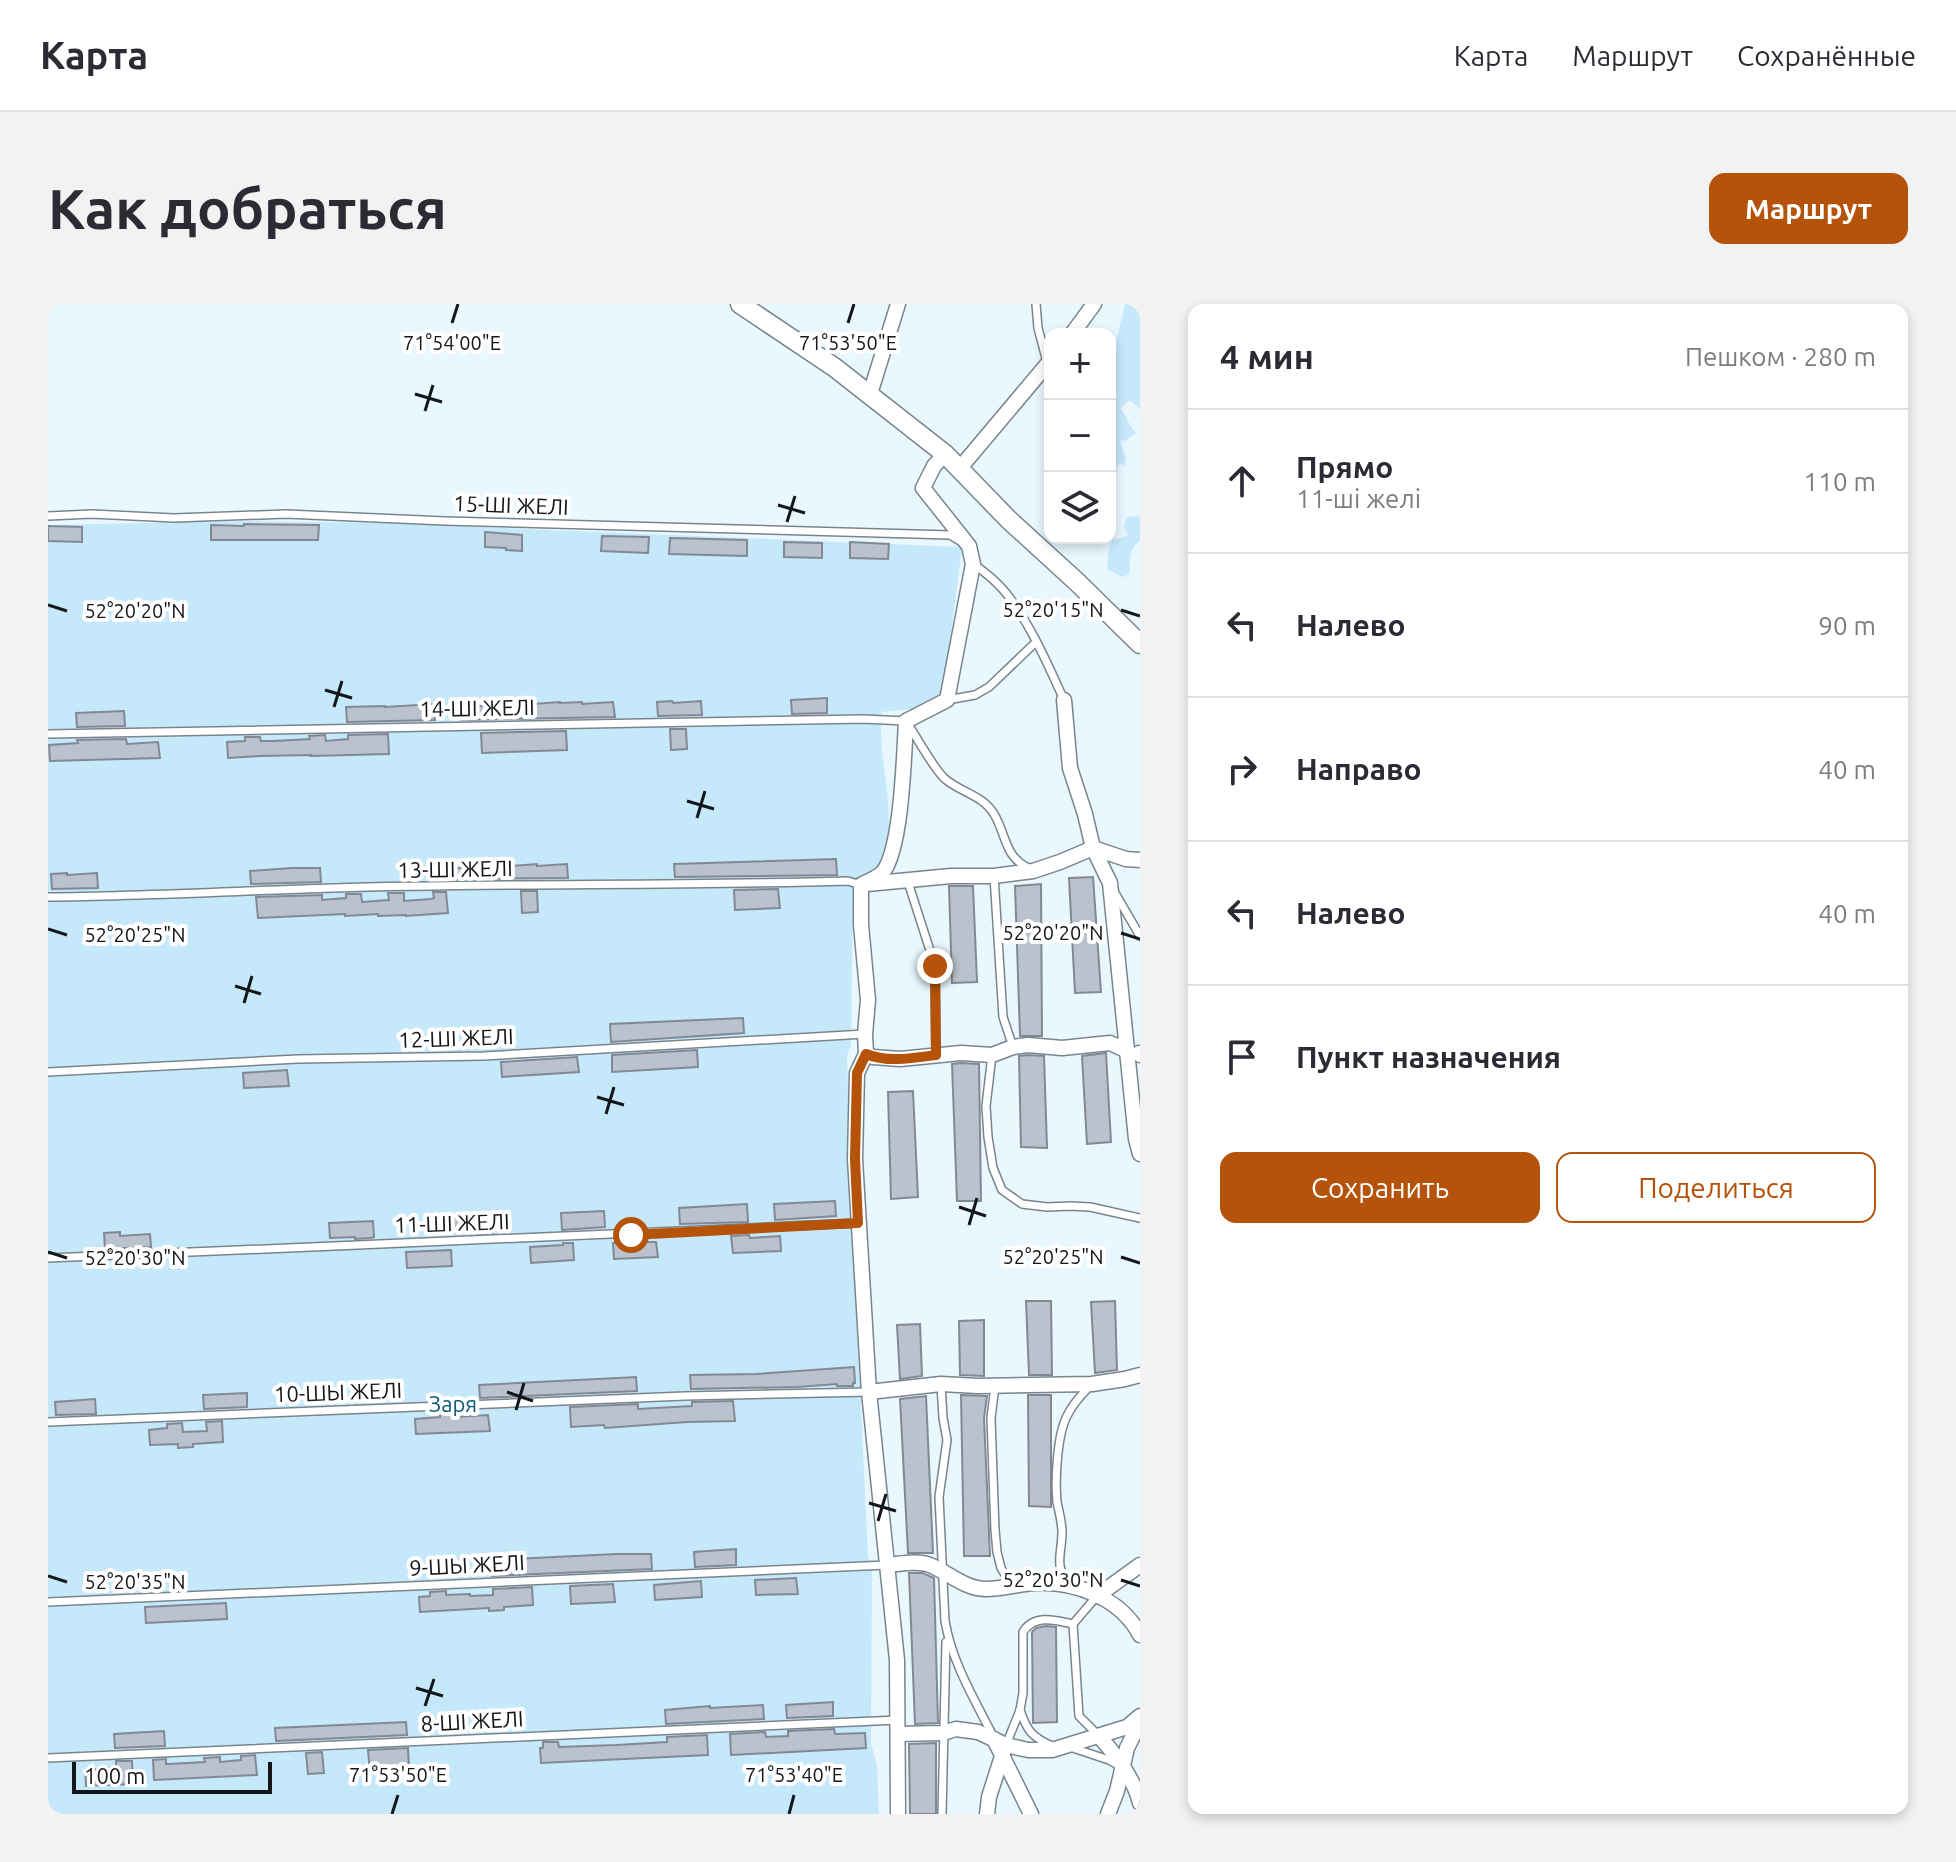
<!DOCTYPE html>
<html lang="ru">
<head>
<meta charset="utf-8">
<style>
	:root { --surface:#fff; --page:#f2f2f3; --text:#2b2b33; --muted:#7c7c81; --line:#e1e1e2; --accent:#b45309 }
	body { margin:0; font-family:Ubuntu,sans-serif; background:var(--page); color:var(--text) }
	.controls { position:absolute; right:24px; top:24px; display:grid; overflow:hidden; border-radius:16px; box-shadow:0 4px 12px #0003 }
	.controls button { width:72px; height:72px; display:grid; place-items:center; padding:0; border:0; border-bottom:2px solid var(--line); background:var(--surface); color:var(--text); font:40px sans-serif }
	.scale { position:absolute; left:24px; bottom:20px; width:200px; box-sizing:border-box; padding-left:8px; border:4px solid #13171a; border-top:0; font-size:22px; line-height:28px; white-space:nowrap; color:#13171a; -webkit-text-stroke:6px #fff; paint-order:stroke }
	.stop { position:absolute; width:24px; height:24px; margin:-18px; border:6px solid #b45309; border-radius:50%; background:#fff }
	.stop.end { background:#b45309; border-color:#fff; box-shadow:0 2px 8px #0008 }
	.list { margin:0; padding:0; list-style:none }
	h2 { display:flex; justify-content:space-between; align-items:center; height:104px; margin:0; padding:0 32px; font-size:34px }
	h2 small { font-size:26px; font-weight:400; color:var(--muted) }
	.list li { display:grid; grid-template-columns:52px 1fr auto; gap:24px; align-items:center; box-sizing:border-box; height:144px; padding:0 32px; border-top:2px solid var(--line) }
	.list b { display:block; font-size:30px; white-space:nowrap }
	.list p { margin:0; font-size:26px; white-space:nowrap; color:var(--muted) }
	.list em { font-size:26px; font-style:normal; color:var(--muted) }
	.actions { display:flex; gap:16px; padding:24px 32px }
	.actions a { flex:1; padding:18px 0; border:2px solid var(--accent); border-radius:16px; text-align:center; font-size:28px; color:var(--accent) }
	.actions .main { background:var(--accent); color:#fff }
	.icon { flex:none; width:44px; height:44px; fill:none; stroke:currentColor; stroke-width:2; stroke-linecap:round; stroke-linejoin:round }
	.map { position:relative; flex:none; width:1092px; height:1510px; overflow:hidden; border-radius:16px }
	header { display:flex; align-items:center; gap:48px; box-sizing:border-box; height:112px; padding:0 40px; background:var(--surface); border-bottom:2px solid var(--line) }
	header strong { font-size:38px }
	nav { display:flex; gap:44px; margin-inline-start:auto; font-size:28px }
	.intro { display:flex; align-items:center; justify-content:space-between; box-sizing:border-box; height:192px; padding:0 48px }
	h1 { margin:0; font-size:56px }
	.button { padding:20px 36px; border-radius:16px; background:var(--accent); color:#fff; font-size:28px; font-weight:700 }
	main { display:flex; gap:48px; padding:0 48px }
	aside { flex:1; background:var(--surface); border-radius:16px; box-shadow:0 4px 12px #0003 }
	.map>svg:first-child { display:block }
	.green { fill:#c6e8fb }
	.building { fill:#bac2cd; stroke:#828994; stroke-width:2 }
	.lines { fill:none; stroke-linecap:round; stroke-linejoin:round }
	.service-casing { stroke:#79858c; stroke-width:10 }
	.minor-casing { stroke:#79858c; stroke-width:17 }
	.tertiary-casing { stroke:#79858c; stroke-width:21 }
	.service { stroke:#fff; stroke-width:7 }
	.minor { stroke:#fff; stroke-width:14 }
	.tertiary { stroke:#fff; stroke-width:18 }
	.route { stroke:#b45309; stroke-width:10 }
	.ticks { fill:none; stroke:#13171a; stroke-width:3 }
	.labels { text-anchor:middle; stroke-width:8; stroke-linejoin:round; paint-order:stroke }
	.street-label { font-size:22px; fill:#13171a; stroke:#fff }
	.park-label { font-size:22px; fill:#0e5b7b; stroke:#fff }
	.ticks-label { font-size:20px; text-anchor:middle; fill:#13171a; stroke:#fff; stroke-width:8; stroke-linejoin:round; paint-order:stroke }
</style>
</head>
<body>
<header>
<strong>Карта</strong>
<nav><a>Карта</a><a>Маршрут</a><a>Сохранённые</a></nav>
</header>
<div class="intro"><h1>Как добраться</h1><a class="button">Маршрут</a></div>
<main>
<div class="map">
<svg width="1092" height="1510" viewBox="0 0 1092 1510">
	<rect width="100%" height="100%" fill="#e9f7ff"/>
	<!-- green -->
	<g class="green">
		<path d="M1077,0h15v105l-10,-9 -10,8c7,8 8,17 16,25l-10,7 -6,1 6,17 -2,8 -5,-3 -3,11 -6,4v-120l5,-11z"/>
		<path d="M1087,212l5,1v24c-12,7 -9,20 -11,33l-7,3 -15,-8 1,-14 4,-15 16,-4 -4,-10 3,-9z"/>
		<path d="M191,217l145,2 578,24 -18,140 -12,20 -51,5c0,13 0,25 1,38 3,30 15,89 -2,115 -6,9 -18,12 -27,14l-2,166 -4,11 5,163 16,338 4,10 -1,177 6,22 2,48h-831v-1289z"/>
	</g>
	<!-- building -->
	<g class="building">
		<polygon points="196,220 271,221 270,236 163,236 163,221 196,222"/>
		<polygon points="0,222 34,223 34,238 0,237"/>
		<polygon points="437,228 474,231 474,247 458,246 458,244 437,243"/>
		<polygon points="554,232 601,233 600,249 553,247"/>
		<polygon points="622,234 699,236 699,252 621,250"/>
		<polygon points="736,238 774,239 774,254 736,253"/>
		<polygon points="802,238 841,240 840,255 802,254"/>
		<polygon points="779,394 779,409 744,410 743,396"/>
		<polygon points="624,397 625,399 653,397 654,411 610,412 609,398"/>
		<polygon points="512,398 512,399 534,398 534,400 565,398 567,413 413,416 412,402 458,402"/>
		<polygon points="386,400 387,416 299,418 298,403 337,402 337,403"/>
		<polygon points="76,407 77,422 29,423 28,409"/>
		<polygon points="622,425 638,425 639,445 623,446"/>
		<polygon points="518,427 519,446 434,449 433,429"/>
		<polygon points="340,430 341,450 263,452 263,451 212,452 180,454 179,438 197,437 197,433 212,433 213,437 226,437 262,435 261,432 277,431 278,437 300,435 300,431"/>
		<polygon points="78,435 79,440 110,438 112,454 2,457 1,441 30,439 29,436"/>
		<polygon points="788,555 789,571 627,573 626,560"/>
		<polygon points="463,560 463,562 489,560 489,562 519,560 520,574 384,575 384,563 399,562 399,565"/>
		<polygon points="244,564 272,564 273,578 203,580 202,567"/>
		<polygon points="19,569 19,571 49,569 50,584 4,585 3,570"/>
		<polygon points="1045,573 1053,688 1027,689 1021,574"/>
		<polygon points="993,580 994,732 972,732 967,582"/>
		<polygon points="901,582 925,582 929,678 904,679"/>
		<polygon points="730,585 732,604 687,606 686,586"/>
		<polygon points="473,587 489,587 490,608 474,609"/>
		<polygon points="385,588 398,588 400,609 358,612 358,611 330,612 330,610 297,612 297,610 210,614 208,593 274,591 274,596 298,594 298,590 313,590 314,598 341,596 340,589 356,589 356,597 383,595 386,594"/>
		<polygon points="695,714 696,729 563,738 562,720"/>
		<polygon points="649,746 650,763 564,768 564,751"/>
		<polygon points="1058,749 1063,838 1039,840 1034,752"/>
		<polygon points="980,751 996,752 999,844 973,843 971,752"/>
		<polygon points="529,753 531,768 454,773 453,758"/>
		<polygon points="913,759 931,760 933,897 909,897 904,760"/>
		<polygon points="239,766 241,782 196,784 195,769"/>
		<polygon points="865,787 870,893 843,895 840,788"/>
		<polygon points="787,897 788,912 727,916 726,900"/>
		<polygon points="699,900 700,918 632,920 631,904"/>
		<polygon points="556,907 557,923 514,926 513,909"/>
		<polygon points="445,911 445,929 430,930 430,927 398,930 397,914"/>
		<polygon points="325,917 326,933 323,934 307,935 307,933 282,934 281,919"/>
		<polygon points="72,928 72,932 102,930 103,943 57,945 56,929"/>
		<polygon points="701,931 702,934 732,932 733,947 685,949 683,932"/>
		<polygon points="579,936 595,936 595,938 608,938 610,953 566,955 565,939 580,938"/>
		<polygon points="515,939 525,939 526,956 483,959 482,943 515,941"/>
		<polygon points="403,946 404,962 359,964 358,948"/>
		<polygon points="978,997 1003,997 1004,1071 981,1071"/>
		<polygon points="1067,997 1069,1066 1047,1069 1043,998"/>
		<polygon points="936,1016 936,1072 912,1071 911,1017"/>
		<polygon points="872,1020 874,1072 852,1075 849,1021"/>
		<polygon points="806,1063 807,1079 805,1079 805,1082 789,1082 789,1080 749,1083 643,1085 642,1071 708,1070"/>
		<polygon points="588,1073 589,1087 432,1094 431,1081"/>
		<polygon points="199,1089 199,1103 156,1105 155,1091"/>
		<polygon points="913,1091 939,1092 936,1114 942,1252 916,1252"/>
		<polygon points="980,1091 1003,1091 1003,1203 981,1202"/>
		<polygon points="878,1092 885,1249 860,1249 852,1095"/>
		<polygon points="47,1095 48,1110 8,1111 7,1098"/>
		<polygon points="685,1097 687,1117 639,1118 557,1124 556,1121 523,1123 522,1103 590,1100 590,1105 644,1102 644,1098"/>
		<polygon points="407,1108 408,1113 440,1111 442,1127 368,1130 367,1115 392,1113 392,1109"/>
		<polygon points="174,1117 175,1138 145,1140 145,1143 130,1144 130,1140 102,1141 101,1126 119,1124 119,1120 134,1119 135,1128 159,1127 158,1118"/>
		<polygon points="688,1245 688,1261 647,1263 646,1248"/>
		<polygon points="568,1250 603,1250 604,1265 444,1272 443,1256"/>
		<polygon points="861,1269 875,1269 886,1274 890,1419 867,1420"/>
		<polygon points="748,1274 750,1290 708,1291 707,1276"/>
		<polygon points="653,1277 654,1293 607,1296 606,1281"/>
		<polygon points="565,1280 567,1298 523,1300 522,1282"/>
		<polygon points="484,1283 485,1301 456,1303 456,1306 441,1307 441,1304 372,1308 371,1293 382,1292 382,1288 398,1287 398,1291 422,1290 422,1292 445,1291 445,1285"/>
		<polygon points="178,1299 179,1315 98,1319 97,1303"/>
		<polygon points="998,1322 1008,1323 1009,1418 985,1419 984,1328 988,1324"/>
		<polygon points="785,1398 785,1412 739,1414 738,1401"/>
		<polygon points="715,1401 716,1415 618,1420 617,1406 662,1402 662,1404"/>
		<polygon points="358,1418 359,1431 228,1437 227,1424"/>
		<polygon points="786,1425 787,1430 817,1429 818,1444 683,1451 682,1430 717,1428 718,1433 740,1432 740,1427"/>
		<polygon points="116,1427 117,1442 67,1444 66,1430"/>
		<polygon points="659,1431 660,1451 493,1459 492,1444 495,1444 495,1438 510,1438 511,1443 568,1441 619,1438 619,1433"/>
		<polygon points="888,1439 888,1510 862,1510 861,1440"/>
		<polygon points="360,1444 361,1465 322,1469 320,1446"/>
		<polygon points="274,1448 276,1469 260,1470 258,1449"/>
		<polygon points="207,1451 209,1471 106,1476 105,1456 118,1455 118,1460 121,1460 157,1458 156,1454 172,1453 172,1458 193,1456 193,1452"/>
		<polygon points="68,1457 84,1457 85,1480 38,1482 37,1466 68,1464"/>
	</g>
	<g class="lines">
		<!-- service casing -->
		<g class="service-casing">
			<g id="service">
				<polyline points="988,0 990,24 999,58"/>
				<polyline points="0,212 44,210 126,214 238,210 397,217 902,231 912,237"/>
				<path d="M925,260c12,8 24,18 33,29 24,30 42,72 58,107"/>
				<polyline points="899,396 927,391 941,383 988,338"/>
				<path d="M0,430l815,-15 43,2c10,15 26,45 38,57 15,14 39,17 50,36 13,22 10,43 36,55"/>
				<polyline points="946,572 955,713 965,743"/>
				<polyline points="860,578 887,662 888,751"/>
				<polyline points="1067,589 1092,632"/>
				<path d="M0,593c95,-1 190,-6 285,-9 171,-5 343,-2 515,-7l13,4"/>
				<polyline points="944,751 938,802 940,833 945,864 954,886 974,900 999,903 1023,902 1042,903 1092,914"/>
				<polyline points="0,768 250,755 436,752 817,730"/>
				<path d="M0,954c270,-12 540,-21 810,-35"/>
				<path d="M893,1080l2,34 4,22 -8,57 6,124c7,42 30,79 49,117"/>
				<polyline points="947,1082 943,1114 947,1226 949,1248 953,1264 964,1282"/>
				<polyline points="0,1118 637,1092 821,1088"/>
				<path d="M1022,1281c-17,-20 -8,-30 -8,-53 0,-10 -3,-20 -5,-30 -2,-22 0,-67 10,-86 5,-11 14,-21 23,-30"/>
				<polyline points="1049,1292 1025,1320 1031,1412 1051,1432"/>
				<polyline points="0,1298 839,1261"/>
				<path d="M972,1406c7,21 12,27 32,36"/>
				<path d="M958,1441l14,-35 3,-17v-61c11,-18 32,-12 50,-8"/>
				<polyline points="1022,1443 1061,1456 1070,1461"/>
				<polyline points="0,1454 850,1416"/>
				<polyline points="894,1510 898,1338"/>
			</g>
		</g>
		<!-- minor casing -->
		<g class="minor-casing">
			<g id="minor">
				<polyline points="1024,30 1046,0"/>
				<polyline points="822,90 850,0"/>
				<polyline points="912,164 1002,57"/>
				<polyline points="1016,396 1022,464 1037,510 1045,544 1062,579 1088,835 1092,850"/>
				<polyline points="819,580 903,572 946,572 985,567 1012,558 1045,544 1078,555 1092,556"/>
				<polyline points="1091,749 1092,751"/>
				<polyline points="818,750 825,753 852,755 913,749 944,751 965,743 980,741 1014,744 1062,739 1080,747"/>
				<polyline points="821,1088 893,1080 930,1082 1044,1080 1077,1075 1092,1071"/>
				<path d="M839,1261c13,-1 31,-5 43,0 19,8 35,24 56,24 16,0 33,-5 49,-6 40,-2 86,15 105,52"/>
				<polyline points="1049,1292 1092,1261"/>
				<polyline points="850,1430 895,1429 908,1425 930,1428 958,1441 980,1446 1004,1446 1079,1423 1092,1412"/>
				<path d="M1051,1432c17,19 35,42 41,67"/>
				<polyline points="946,1435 983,1510"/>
				<path d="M850,1510l-1,-154 -28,-268 -14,-233 2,-86 9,-19 -1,-20 3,-34 -7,-75v-40c7,-4 17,-7 22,-13 19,-24 21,-118 23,-151l41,-21 26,-136 -4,-18 -46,-58 11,-22 11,-12"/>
				<polyline points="939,1510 941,1493 955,1449"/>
				<polyline points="1060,1510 1069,1487 1079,1444 1092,1418"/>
			</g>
		</g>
		<!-- tertiary casing -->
		<g class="tertiary-casing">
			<polyline id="tertiary" points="692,0 786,63 897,150 961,216 1029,278 1092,340"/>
		</g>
		<!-- service -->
		<use href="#service" class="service"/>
		<!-- minor -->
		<use href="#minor" class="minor"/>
		<!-- tertiary -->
		<use href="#tertiary" class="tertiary"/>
	</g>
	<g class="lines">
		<!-- route -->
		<path class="route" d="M583,931l227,-12 -3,-64 2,-86 9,-19c22,9 48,4 70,1l-1,-89"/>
	</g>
	<!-- ticks -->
	<path class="ticks" d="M404,19l6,-19M800,19l6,-19M367,90l27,8M377,107l8,-26M730,201l27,8M739,218l8,-26M0,301l19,6M1073,306l19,6M277,386l27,8M286,403l8,-26M639,497l27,8M649,514l8,-27M0,625l19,6M1073,629l19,6M187,682l26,8M196,699l8,-27M549,793l27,8M558,810l8,-27M911,903l27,9M921,921l8,-27M0,948l19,6M1073,953l19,6M459,1088l26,9M468,1106l8,-27M821,1199l27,8M830,1217l8,-27M0,1272l19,6M1073,1276l19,6M368,1384l27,8M377,1402l9,-27M344,1510l6,-19M741,1510l5,-19"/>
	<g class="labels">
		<!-- street labels -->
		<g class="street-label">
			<text transform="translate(463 201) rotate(2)" y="8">15-ШІ ЖЕЛІ</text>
			<text transform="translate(429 404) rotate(-1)" y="8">14-ШІ ЖЕЛІ</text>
			<text transform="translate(407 565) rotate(-1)" y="8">13-ШІ ЖЕЛІ</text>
			<text transform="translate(408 734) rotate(-2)" y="8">12-ШІ ЖЕЛІ</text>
			<text transform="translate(404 919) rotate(-2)" y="8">11-ШІ ЖЕЛІ</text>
			<text transform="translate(290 1088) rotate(-2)" y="8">10-ШЫ ЖЕЛІ</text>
			<text transform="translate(419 1261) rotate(-3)" y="8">9-ШЫ ЖЕЛІ</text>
			<text transform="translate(424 1417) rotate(-3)" y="8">8-ШІ ЖЕЛІ</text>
		</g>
		<!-- park labels -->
		<g class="park-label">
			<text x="405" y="1108">Заря</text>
		</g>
	</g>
	<g class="ticks-label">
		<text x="404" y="46">71°54'00"E</text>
		<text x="800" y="46">71°53'50"E</text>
		<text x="1005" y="313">52°20'15"N</text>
		<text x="87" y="314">52°20'20"N</text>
		<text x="1005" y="636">52°20'20"N</text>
		<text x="87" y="638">52°20'25"N</text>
		<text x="1005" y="960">52°20'25"N</text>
		<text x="87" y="961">52°20'30"N</text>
		<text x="1005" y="1283">52°20'30"N</text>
		<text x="87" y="1285">52°20'35"N</text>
		<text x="350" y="1478">71°53'50"E</text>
		<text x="746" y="1478">71°53'40"E</text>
	</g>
</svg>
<div class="controls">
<button>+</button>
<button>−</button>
<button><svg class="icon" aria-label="layers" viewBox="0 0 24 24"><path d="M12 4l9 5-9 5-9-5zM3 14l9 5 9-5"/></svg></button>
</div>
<div class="scale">100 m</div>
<div class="stop" style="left:583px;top:931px"></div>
<div class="stop end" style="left:887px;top:662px"></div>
</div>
<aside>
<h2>4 мин<small>Пешком · 280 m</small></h2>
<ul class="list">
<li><svg class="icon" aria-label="ahead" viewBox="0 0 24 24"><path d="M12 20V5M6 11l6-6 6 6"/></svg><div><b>Прямо</b><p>11-ші желі</p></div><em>110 m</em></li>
<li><svg class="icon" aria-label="left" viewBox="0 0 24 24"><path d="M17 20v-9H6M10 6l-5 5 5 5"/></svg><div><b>Налево</b></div><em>90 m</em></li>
<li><svg class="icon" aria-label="right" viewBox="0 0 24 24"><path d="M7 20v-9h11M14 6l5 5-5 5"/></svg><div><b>Направо</b></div><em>40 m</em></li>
<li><svg class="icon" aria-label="left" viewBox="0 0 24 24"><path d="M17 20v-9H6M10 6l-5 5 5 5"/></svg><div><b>Налево</b></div><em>40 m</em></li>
<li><svg class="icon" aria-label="arrive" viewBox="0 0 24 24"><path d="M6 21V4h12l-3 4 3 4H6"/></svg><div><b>Пункт назначения</b></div></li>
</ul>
<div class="actions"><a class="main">Сохранить</a><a>Поделиться</a></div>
</aside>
</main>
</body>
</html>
